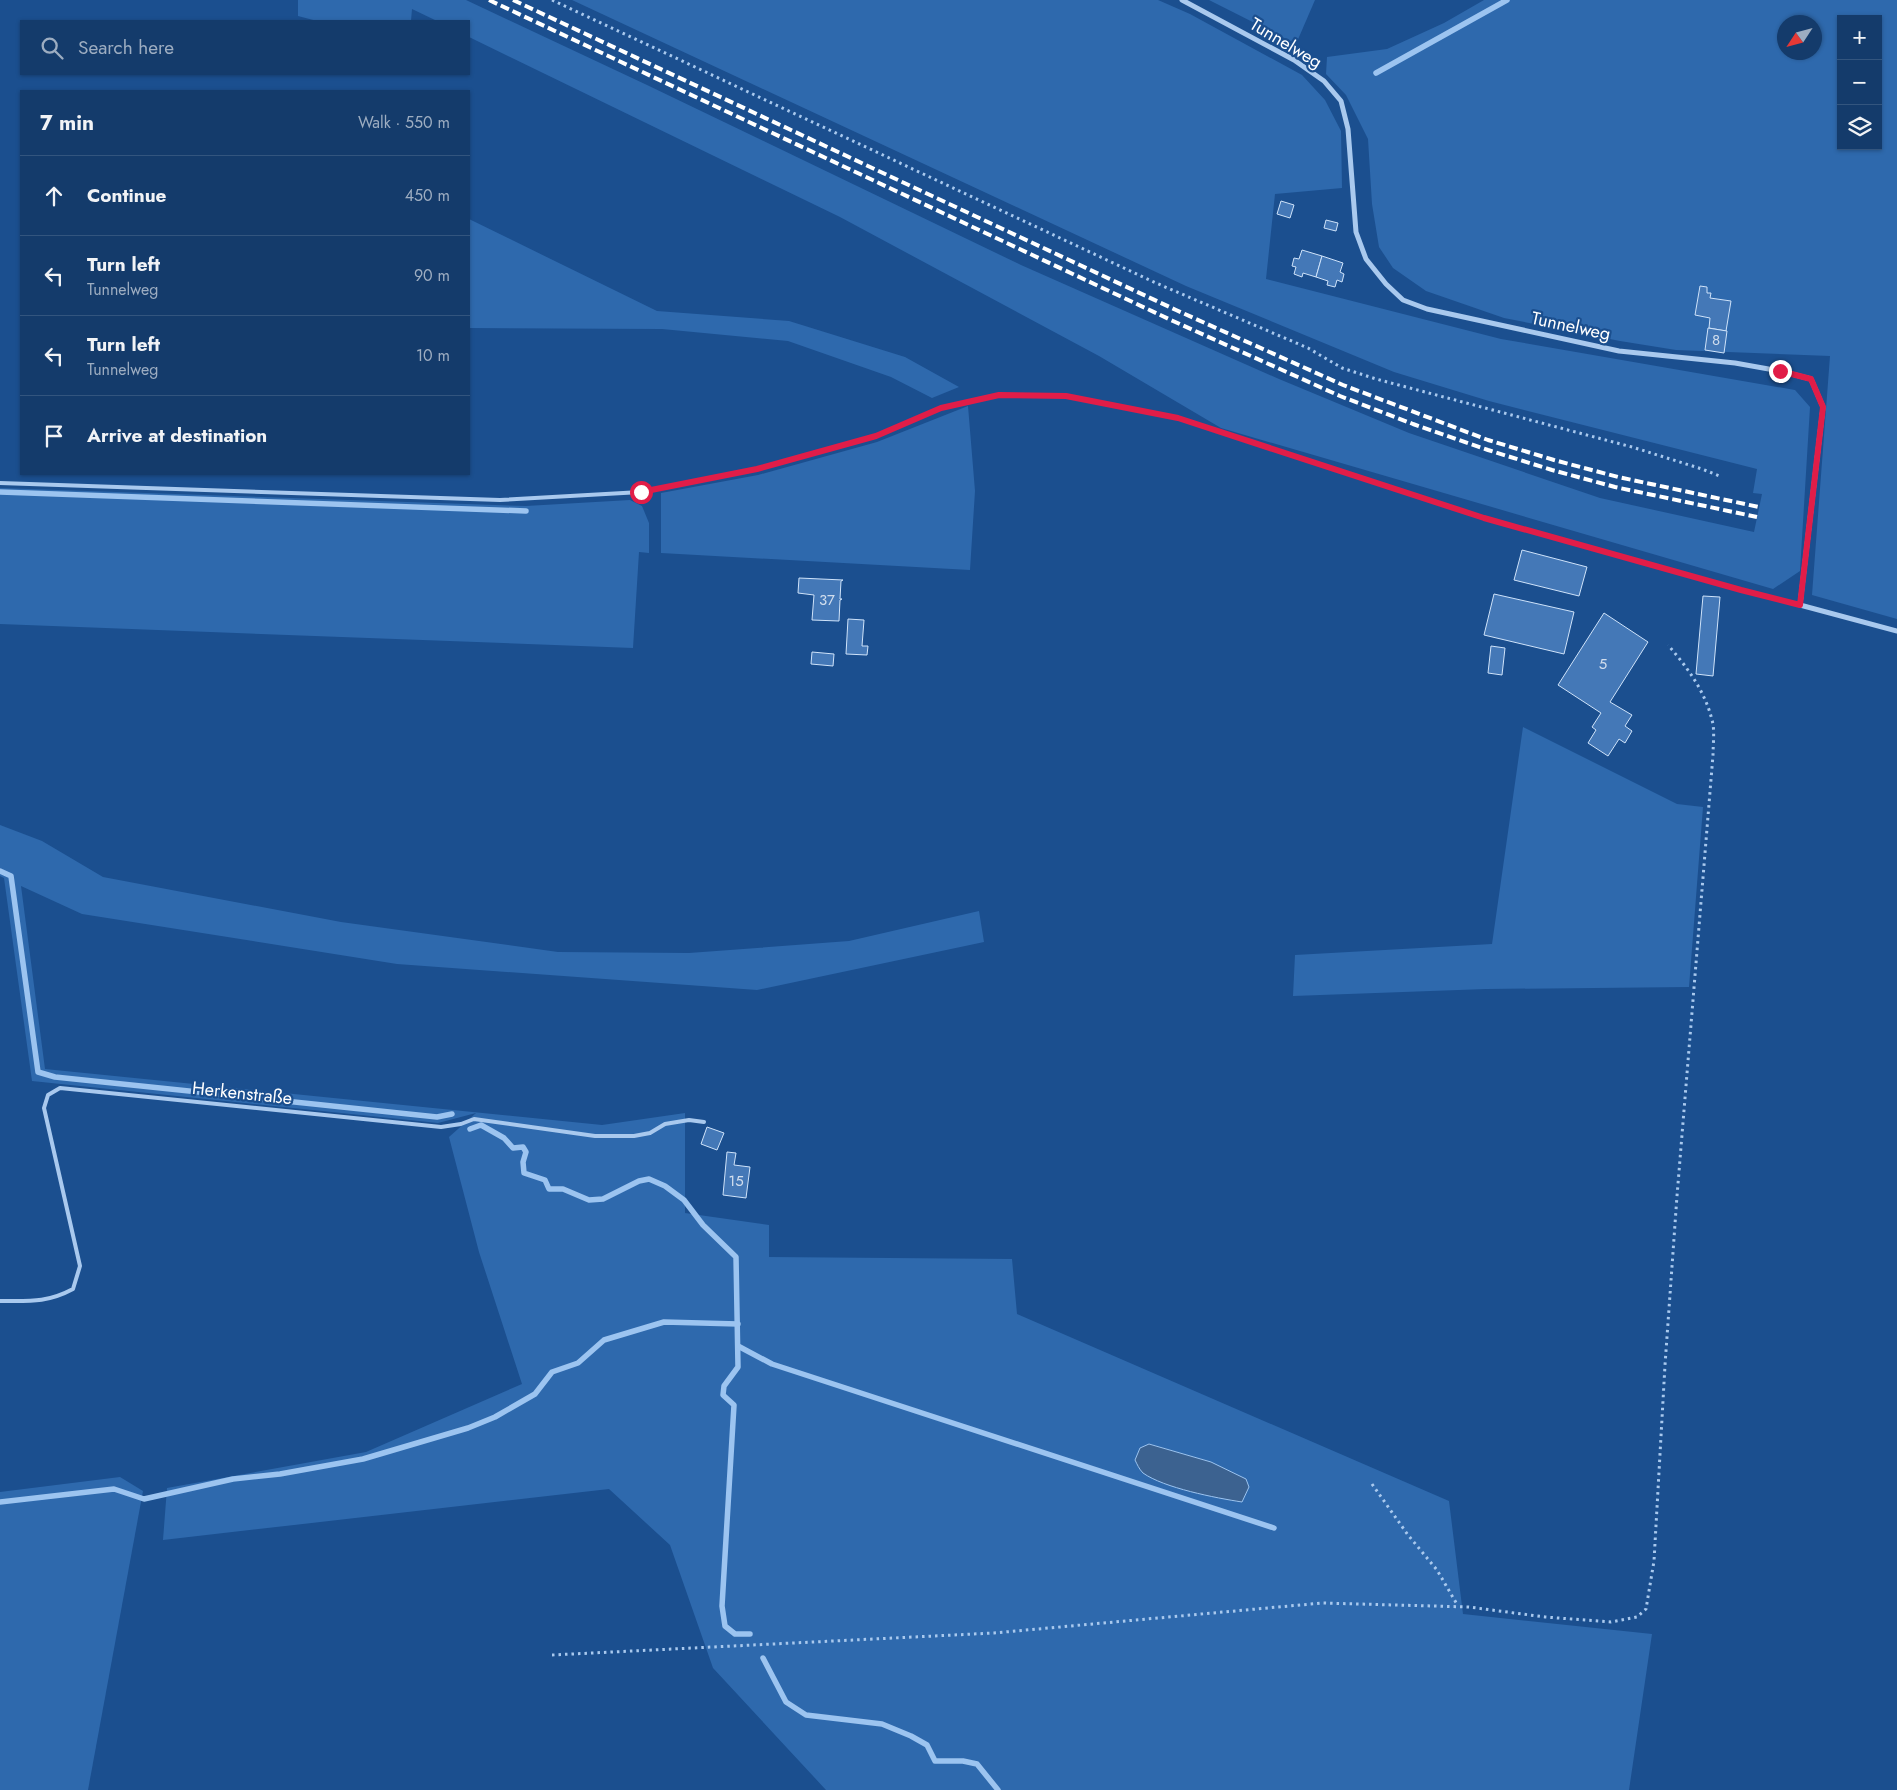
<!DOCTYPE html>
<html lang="en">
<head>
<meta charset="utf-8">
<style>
	:root { --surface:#143b6b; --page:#214673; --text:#f1f3f6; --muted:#9dadc1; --line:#33557e }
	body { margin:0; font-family:Jost,sans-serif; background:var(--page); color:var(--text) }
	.controls { position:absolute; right:15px; top:15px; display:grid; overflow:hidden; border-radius:0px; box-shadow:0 1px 4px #0004 }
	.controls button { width:45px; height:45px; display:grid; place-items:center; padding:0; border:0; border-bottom:1px solid var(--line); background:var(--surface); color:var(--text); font:25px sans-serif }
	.compass { position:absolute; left:1777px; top:15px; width:45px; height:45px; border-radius:50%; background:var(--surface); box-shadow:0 1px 4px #0004; rotate:234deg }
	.stop { position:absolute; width:15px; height:15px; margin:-11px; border:4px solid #e11d48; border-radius:50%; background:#fff }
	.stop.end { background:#e11d48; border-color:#fff; box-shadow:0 1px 5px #0008 }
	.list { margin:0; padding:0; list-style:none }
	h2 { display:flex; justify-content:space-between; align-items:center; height:65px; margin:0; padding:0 20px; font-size:21px }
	h2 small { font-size:16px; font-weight:400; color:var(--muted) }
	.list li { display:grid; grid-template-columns:32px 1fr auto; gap:15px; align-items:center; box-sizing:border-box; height:80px; padding:0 20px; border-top:1px solid var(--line) }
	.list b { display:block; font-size:19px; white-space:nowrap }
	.list p { margin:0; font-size:16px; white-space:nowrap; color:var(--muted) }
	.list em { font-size:16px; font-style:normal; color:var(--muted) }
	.icon { flex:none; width:28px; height:28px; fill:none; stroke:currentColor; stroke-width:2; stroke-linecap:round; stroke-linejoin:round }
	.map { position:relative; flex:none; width:1897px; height:1790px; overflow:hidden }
	.search { position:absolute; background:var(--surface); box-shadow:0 1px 4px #0004; left:20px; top:20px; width:450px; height:55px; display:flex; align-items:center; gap:12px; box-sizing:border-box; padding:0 18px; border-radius:0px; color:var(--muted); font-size:19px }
	.panel { position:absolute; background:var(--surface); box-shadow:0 1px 4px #0004; left:20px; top:90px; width:450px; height:385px; border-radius:0px }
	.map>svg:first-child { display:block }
	.green { fill:#2e69ad; fill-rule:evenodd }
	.water { fill:#3c6290; stroke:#9cc4f0 }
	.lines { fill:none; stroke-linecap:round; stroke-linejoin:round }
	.stream { stroke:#9cc4f0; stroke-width:5.5 }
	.building { fill:#4478b7; stroke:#cfe3fa }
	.path { stroke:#a9c9ee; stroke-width:3; stroke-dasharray:2.5 4; stroke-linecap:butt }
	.service { stroke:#a9c9ee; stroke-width:4 }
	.minor { stroke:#a9c9ee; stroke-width:5 }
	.rail { stroke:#fff; stroke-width:4; stroke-dasharray:9 4; stroke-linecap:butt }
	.route { stroke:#e11d48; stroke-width:6 }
	.labels { text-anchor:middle; stroke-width:4.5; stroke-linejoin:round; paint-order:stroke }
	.number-label { font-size:15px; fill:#d0dded }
	.street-label { font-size:18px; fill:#fff; stroke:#1b4f8f }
</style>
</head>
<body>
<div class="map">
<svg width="1897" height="1790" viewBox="0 0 1897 1790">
	<rect width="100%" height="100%" fill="#1b4f8f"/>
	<!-- green -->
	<g class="green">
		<polygon points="298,0 466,0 647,85 1021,265 1279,379 1409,433 1600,498 1754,532 1762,494 1753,493 1757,469 1489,401 1394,372 1186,286 572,0 1158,0 1190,14 1302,75 1325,100 1341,131 1342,188 1275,194 1266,279 1501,339 1795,390 1810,407 1800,571 1773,589 1221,428 1099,356 840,217 469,37 469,21 437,21 412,9 411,21 317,21 298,16"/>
		<polygon points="1209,0 1315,0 1296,44"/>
		<path d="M1484,0h413v619l-85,-24 18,-239 -154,-6 -56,-9 -116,-23 -78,-27 -33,-23 -14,-21 -7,-43 -4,-65 -22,-44 -20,-21 1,-17 60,-8 57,-26zM1841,19h37v127h-37zM1784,22h30v30h-30z"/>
		<polygon points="469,219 657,311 789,321 905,357 959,387 932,398 891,377 788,341 662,329 469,328"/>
		<polygon points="968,406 975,491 970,570 661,553 661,493 758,475 877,442"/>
		<polygon points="0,488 526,506 630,500 642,506 649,523 649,553 639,552 633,648 0,624"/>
		<polygon points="1523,727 1677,804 1703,807 1689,987 1486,989 1293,996 1295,955 1492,944"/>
		<path d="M0,825l42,16 61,36 238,45 217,30 131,1 160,-12 130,-30 5,31 -227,48 -360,-26 -315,-50 -61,-28 24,183 557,56 83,-12v100l84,12v32l243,2 5,55 432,187 14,113 189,20 -23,156h-803l-113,-122 -43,-123 -61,-56 -446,51 4,-52 199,-36 156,-68 -43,-132 -30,-115 27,-24 -38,10 -406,-42 -28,-203 -4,-2zM1150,1444l61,18 -40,23 -27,-12 -5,-5 1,-20z"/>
		<polygon points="120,1477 143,1491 88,1790 0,1790 0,1492"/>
	</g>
	<!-- water -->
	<path class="water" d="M1149,1444l62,18 35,17 3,8 -7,15c-26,-4 -78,-14 -99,-29 -4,-4 -6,-9 -8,-13l5,-12z"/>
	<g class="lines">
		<!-- stream -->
		<g class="stream">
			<polyline points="1376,73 1507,0"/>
			<polyline points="0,492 526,511"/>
			<polyline points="0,871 11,876 38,1072 55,1077 437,1117 452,1114"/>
			<polyline points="470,1129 481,1125 504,1138 513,1148 523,1147 526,1152 523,1162 524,1173 545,1180 549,1189 563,1189 589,1200 603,1199 639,1181 649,1179 665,1186 684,1200 703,1225 736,1257 738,1367 724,1386 723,1395 734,1405 722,1606 725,1626 735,1634 750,1634"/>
			<polyline points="738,1346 772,1364 1274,1528"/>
			<polyline points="0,1502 114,1489 144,1499 233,1479 280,1474 363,1459 468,1428 495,1417 535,1394 552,1372 578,1363 604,1340 664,1322 738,1324"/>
			<polyline points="763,1658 786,1702 806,1715 882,1724 911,1736 927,1745 935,1761 963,1761 977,1764 998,1790"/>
		</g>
	</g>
	<!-- building -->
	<g class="building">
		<polygon points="1281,201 1294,205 1290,218 1277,214"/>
		<polygon points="1326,220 1338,223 1336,231 1324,228"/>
		<polygon points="1302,250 1322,256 1316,277 1303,273 1302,277 1294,274 1296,267 1292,266 1294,258 1299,259"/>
		<polygon points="1322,256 1343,263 1340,272 1344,274 1342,282 1337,280 1335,287 1327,285 1328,281 1316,277"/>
		<polygon points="1700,286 1707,287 1707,293 1711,293 1710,298 1731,301 1726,331 1709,328 1710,318 1695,315"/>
		<polygon points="1708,328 1727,331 1724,353 1705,350"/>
		<polygon points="1522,550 1587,567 1579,596 1514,580"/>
		<polygon points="799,578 843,580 841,581 840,599 842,599 840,600 839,621 812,620 814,595 798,593"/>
		<polygon points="1494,594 1574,612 1564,654 1484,635"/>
		<polygon points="1703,596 1720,597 1713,676 1696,674"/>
		<polygon points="1604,613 1648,642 1610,702 1632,715 1625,726 1632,731 1625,743 1619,739 1608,756 1588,743 1596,730 1592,727 1601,713 1558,685"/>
		<polygon points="848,619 864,620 862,646 868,646 867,655 846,654"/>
		<polygon points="1491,646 1505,648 1502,675 1488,673"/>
		<polygon points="812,652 834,654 833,666 811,664"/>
		<polygon points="707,1127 724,1133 717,1150 701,1144"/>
		<polygon points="727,1152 736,1153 734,1165 750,1167 746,1198 723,1195"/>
	</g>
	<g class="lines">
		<!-- path -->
		<g class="path">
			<polyline points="552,0 1156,283 1308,348 1342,368 1376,379 1632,447 1702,469 1722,477"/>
			<polyline points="651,490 757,469 876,436 941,408 991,397"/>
			<polyline points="1372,1484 1408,1535 1437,1570 1458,1606"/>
			<path d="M552,1655l442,-22 328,-30 147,4 76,10 66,5 26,-5 9,-8 8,-48 11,-196 12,-169 36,-441c0,-11 2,-25 -1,-35 -7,-29 -25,-53 -44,-75"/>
		</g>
		<!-- service -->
		<g class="service">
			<polyline points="999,395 1066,396 1178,418 1484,518 1741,590 1800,605"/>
			<polyline points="0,483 500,500 641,492"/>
			<path d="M0,1301c29,0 47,2 73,-12l7,-23 -36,-158 4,-13 12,-7 381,39 20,-3 13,-5 121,17h39l16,-3 15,-9 24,-4 15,2"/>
		</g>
		<!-- minor -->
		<polyline class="minor" points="1182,0 1294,60 1324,81 1341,101 1348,129 1356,232 1366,259 1386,284 1403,300 1427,309 1619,351 1735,363 1780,371 1811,379 1823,407 1800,605 1897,631"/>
		<!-- rail -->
		<g class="rail">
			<polyline points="489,0 1173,321 1340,396 1413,424 1488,450 1552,470 1615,487 1757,517"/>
			<polyline points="513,0 1176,310 1343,385 1488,440 1554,460 1618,477 1759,507"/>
		</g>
	</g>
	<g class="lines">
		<!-- route -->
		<polyline class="route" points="641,492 757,469 876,436 941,408 999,395 1066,396 1178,418 1484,518 1741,590 1800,605 1823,407 1811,379 1780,371"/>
	</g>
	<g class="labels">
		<!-- number labels -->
		<g class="number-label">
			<text x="1716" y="345">8</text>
			<text x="827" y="605">37</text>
			<text x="1603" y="669">5</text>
			<text x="736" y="1186">15</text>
		</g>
		<!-- street labels -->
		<g class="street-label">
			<text transform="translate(1286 43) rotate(31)" y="6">Tunnelweg</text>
			<text transform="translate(1571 326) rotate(12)" y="6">Tunnelweg</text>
			<text transform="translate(242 1093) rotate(6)" y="6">Herkenstraße</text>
		</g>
	</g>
</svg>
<div class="controls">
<button>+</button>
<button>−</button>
<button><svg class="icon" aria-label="layers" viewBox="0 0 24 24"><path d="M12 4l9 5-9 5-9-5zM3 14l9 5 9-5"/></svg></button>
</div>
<svg class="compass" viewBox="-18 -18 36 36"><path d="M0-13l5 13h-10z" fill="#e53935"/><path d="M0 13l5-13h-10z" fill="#9dadc1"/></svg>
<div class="stop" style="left:641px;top:492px"></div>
<div class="stop end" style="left:1780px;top:371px"></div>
<div class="search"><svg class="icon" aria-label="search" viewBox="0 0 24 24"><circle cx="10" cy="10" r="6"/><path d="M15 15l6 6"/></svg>Search here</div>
<section class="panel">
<h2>7 min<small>Walk · 550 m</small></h2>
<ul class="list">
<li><svg class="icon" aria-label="ahead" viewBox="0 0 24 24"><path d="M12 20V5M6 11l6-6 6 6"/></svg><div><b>Continue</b></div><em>450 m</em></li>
<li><svg class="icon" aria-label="left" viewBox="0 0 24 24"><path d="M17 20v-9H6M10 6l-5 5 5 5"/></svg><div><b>Turn left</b><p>Tunnelweg</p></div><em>90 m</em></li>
<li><svg class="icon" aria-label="left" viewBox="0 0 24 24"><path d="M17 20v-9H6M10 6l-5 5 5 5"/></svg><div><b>Turn left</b><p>Tunnelweg</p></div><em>10 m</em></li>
<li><svg class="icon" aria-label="arrive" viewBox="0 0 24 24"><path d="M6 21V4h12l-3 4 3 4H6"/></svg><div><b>Arrive at destination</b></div></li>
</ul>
</section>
</div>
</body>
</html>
